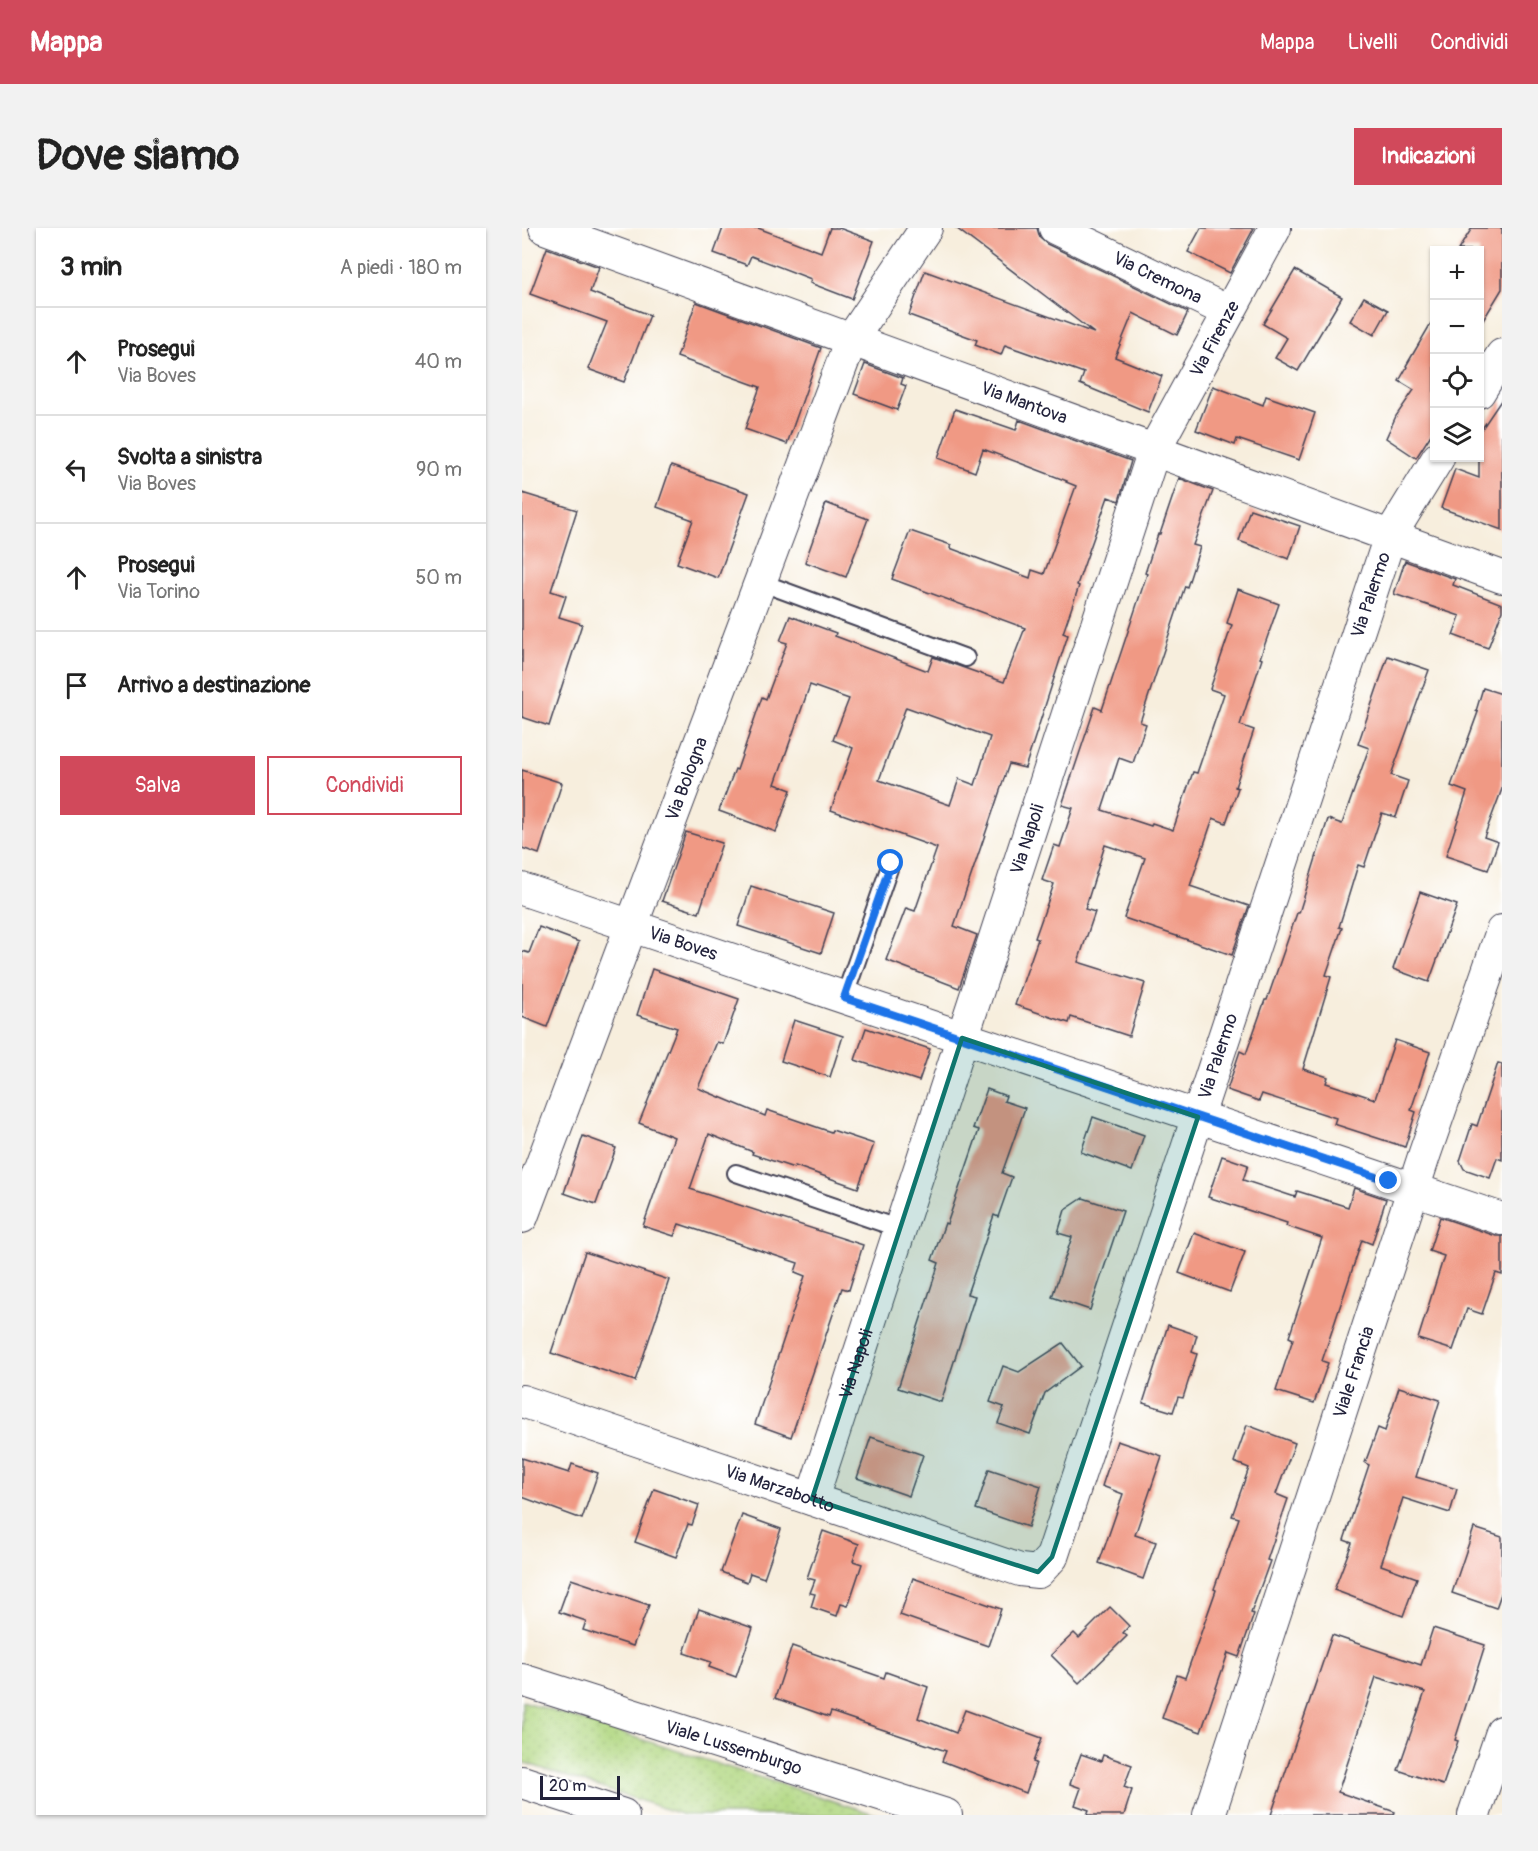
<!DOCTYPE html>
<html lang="it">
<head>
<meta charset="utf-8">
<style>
	:root { --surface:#fff; --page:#f2f2f2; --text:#222; --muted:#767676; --line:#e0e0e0; --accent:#d1495b }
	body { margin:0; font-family:Pangolin,sans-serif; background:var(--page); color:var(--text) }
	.controls { position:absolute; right:18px; top:18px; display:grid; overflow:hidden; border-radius:0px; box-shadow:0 2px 4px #0004 }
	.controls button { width:54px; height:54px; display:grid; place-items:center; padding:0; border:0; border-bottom:2px solid var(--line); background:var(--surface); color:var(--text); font:30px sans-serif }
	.scale { position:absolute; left:18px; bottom:15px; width:80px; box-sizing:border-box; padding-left:6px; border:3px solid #22223b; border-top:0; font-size:16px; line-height:21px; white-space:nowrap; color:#22223b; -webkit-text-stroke:4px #fff; paint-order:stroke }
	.stop { position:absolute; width:18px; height:18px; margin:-14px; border:4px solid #1a73e8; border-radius:50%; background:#fff }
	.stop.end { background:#1a73e8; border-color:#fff; box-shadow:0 2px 6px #0008 }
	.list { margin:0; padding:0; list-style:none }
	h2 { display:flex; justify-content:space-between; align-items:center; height:78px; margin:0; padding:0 24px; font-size:26px }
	h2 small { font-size:20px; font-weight:400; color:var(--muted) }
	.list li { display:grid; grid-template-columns:39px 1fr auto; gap:18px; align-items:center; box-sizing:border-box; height:108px; padding:0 24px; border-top:2px solid var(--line) }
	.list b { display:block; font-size:22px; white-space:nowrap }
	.list p { margin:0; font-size:20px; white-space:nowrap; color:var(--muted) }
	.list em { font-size:20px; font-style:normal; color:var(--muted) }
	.actions { display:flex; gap:12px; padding:18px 24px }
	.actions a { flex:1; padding:14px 0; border:2px solid var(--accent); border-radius:0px; text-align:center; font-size:21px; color:var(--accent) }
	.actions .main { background:var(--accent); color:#fff }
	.icon { flex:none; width:33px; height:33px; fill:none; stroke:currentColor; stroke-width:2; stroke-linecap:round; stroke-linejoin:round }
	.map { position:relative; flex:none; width:980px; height:1587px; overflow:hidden; border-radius:0px }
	header { display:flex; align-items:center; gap:36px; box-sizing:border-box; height:84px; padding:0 30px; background:var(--accent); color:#fff }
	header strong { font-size:28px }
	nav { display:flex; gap:33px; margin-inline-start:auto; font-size:21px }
	.intro { display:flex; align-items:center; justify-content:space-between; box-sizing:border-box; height:144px; padding:0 36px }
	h1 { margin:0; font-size:42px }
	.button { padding:15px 27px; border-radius:0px; background:var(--accent); color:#fff; font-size:21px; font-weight:700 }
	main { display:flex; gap:36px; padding:0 36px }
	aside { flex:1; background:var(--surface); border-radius:0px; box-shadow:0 2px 4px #0004 }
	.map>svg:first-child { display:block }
	.grass { fill:url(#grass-dots); stroke:#697c5e; stroke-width:1.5 }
	.building { fill:#f09984; fill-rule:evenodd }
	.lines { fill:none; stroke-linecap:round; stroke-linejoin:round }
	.lane-casing { stroke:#424153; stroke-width:20 }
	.street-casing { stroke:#424153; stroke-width:34 }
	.lane { stroke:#fff; stroke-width:16 }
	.street { stroke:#fff; stroke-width:32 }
	.route { stroke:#1a73e8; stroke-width:8 }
	.marked { fill:#0f766e; fill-opacity:0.2; stroke:#0f766e; stroke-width:4.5; stroke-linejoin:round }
	.labels { text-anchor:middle; stroke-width:6; stroke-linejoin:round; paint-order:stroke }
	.street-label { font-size:18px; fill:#22223b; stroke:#fff }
</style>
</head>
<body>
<header>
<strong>Mappa</strong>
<nav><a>Mappa</a><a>Livelli</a><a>Condividi</a></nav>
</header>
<div class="intro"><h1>Dove siamo</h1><a class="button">Indicazioni</a></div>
<main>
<aside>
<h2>3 min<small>A piedi · 180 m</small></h2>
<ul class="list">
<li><svg class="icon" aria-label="ahead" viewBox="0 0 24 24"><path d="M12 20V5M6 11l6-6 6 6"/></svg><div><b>Prosegui</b><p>Via Boves</p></div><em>40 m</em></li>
<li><svg class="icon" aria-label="left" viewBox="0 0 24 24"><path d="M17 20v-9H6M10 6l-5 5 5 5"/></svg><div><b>Svolta a sinistra</b><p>Via Boves</p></div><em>90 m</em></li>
<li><svg class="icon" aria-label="ahead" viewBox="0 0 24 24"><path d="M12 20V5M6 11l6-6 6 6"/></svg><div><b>Prosegui</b><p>Via Torino</p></div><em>50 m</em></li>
<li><svg class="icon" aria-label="arrive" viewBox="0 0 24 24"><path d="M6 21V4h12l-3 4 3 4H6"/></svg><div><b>Arrivo a destinazione</b></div></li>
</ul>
<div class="actions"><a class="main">Salva</a><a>Condividi</a></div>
</aside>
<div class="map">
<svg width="980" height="1587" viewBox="0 0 980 1587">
	<defs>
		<pattern id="grass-dots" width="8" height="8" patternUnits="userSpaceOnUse" patternTransform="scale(1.5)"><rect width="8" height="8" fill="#b0d780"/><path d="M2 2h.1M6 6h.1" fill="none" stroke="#97b870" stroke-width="1.8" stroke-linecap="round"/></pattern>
	</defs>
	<rect width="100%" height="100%" fill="#fff"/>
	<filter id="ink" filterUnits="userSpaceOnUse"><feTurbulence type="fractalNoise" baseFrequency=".0167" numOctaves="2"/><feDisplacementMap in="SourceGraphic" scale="12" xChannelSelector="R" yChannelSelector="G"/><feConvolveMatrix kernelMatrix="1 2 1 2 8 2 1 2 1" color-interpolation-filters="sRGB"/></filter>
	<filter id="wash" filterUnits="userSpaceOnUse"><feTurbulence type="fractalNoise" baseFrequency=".008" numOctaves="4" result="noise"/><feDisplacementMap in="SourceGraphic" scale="24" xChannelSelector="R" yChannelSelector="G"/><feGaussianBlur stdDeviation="1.35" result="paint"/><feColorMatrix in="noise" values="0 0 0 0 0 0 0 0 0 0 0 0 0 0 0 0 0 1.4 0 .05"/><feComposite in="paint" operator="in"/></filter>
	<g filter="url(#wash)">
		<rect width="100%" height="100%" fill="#f7eedd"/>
		<!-- grass -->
		<polygon class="grass" points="0,1473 355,1587 162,1587 0,1534"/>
		<g id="blocks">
			<!-- building -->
			<g class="building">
				<polygon points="201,0 236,0 299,24 308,0 317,0 352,13 330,71 288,55 289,51 229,28 225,37 192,25"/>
				<polygon points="434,0 515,0 518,10 525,16 666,84 655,107 611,85 593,129 640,148 626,184 558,156 562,145 483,117 479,127 453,117 455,112 387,87 403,43 572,105"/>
				<polygon points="679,0 732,0 708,45 666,24"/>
				<polygon points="950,0 980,0 980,61 957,99 957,22 936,22"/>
				<polygon points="25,20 77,39 68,64 128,87 102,154 66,141 85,94 8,66"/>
				<polygon points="773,42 820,69 776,143 753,130 765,110 741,96"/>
				<polygon points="842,69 866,82 852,107 828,93"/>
				<polygon points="174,74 299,120 265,216 223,201 238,159 155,129"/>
				<polygon points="912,90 912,202 894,230 864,210 874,188 892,162 877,153 885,139 884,138"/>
				<polygon points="343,136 381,150 379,156 384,158 375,182 332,166"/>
				<polygon points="691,158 741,177 744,168 793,185 777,232 715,211 713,217 674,202"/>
				<polygon points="980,171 980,302 919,280 933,241 957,250 957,205"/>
				<path d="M433,181l61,21 3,-10 112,41 -12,40 -11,-4 -31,88 2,1 -16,47 5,2 -43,133 -16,-4 -55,162 23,9 -18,53 -73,-28 20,-52 9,3 22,-63 -106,-38 22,-62 -20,-8 16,-41 -39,-14 -35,99 16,6 -15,42 -57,-21 16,-42 2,1 25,-73 4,2 21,-56 -7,-2 10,-25 46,17 -1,3 93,35 5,-14 71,25 21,-54 -133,-49 18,-48 41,14 -1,3 80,30 2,-8 12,4 32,-88 -10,-4 1,-1 -84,-32 -8,23 -37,-14zM384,479l84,30 -15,48 -16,-6 -9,26 -71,-25z"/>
				<polygon points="149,238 227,265 196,350 155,335 171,292 135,279"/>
				<polygon points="657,250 691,263 671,317 678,319 665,359 663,358 618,494 624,496 611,535 597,530 580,582 629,598 630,595 651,602 671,544 675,545 702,466 688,461 710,397 705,395 716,361 757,376 738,430 740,431 718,497 732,502 713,559 716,560 704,595 691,590 668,658 727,678 710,727 602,690 623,630 583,617 563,681 573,684 556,734 623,755 607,808 549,789 547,795 493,777 516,711 513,710 532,656 520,652 532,617 538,619 551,580 540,577 573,479 580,482 625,346 623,345 636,306 638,306"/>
				<polygon points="0,265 55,282 29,363 44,368 37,389 60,396 27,498 0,489"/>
				<polygon points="304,275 346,291 324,349 283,334"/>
				<polygon points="728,281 778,298 767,331 717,313"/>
				<polygon points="883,333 933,351 931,357 980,376 980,383 966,420 931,407 938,388 872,366"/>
				<polygon points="866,428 907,442 869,547 886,553 874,589 860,585 842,639 836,637 817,699 820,700 804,747 809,749 781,841 806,849 804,855 853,871 873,812 908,824 889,882 894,884 883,919 812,896 814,890 740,866 737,873 705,862 718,823 724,826 743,772 745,772 775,685 777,685 806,591 820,596 847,520 836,516"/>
				<polygon points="961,460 980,466 980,561 962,609 976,614 966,642 924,628 945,564 929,558 956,484 954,483"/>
				<polygon points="0,542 40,555 17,626 0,620"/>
				<polygon points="164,604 200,615 177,685 140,673"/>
				<polygon points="229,658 312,685 299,725 216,698"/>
				<polygon points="898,664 935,677 907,754 871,741"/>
				<polygon points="17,699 57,714 25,799 0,789 0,723 7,725"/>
				<polygon points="130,741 217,771 201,816 195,814 176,860 243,888 245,882 309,904 310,902 352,916 336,960 273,938 272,940 230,926 231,924 187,906 168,961 341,1017 327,1062 320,1060 269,1209 233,1196 283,1048 273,1044 276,1035 157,996 152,1008 121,998 152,909 117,895 155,800 115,787"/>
				<polygon points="272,792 321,808 308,849 259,833"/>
				<polygon points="344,800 408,821 397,853 333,832"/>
				<polygon points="976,835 980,836 980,932 975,930 968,950 942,941 938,933 950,896 955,898"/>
				<polygon points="465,861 484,868 482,873 503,880 480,945 490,949 476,989 472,987 445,1066 453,1068 419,1174 376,1160 417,1035 410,1032 423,995 425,996 457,902 451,900"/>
				<polygon points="571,889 622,907 610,943 559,924"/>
				<polygon points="61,908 94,920 74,976 42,965"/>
				<polygon points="700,928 726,937 721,952 773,969 775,963 826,979 832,960 864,971 850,1016 840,1012 800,1133 806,1135 792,1175 754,1163 771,1111 767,1109 800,1010 764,998 765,995 686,969"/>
				<polygon points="561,970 601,983 568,1082 530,1069 550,1009 536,1005 543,982"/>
				<polygon points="918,989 974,1008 980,1008 980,1047 974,1045 960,1086 945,1081 931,1122 896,1111 922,1028 907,1023"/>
				<polygon points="672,1005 723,1024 708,1064 657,1045"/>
				<polygon points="63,1024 147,1052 113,1153 29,1125"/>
				<polygon points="646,1097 675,1107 670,1124 675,1126 661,1170 656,1169 651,1184 621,1175"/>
				<polygon points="541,1115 559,1138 523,1165 508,1206 476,1195 482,1179 468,1174 481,1138 497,1144"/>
				<polygon points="877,1159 918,1172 894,1249 935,1261 928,1285 881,1270 859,1337 895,1350 881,1388 812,1362 830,1315 822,1312 847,1237 843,1235 856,1200 863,1203"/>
				<polygon points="725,1197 773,1215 754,1266 766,1271 745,1332 748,1333 729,1385 732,1386 717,1429 706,1425 679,1504 640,1490 655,1447 663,1450 694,1362 692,1361 717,1290 710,1288 727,1240 712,1234"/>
				<polygon points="349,1209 401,1227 387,1268 335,1250"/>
				<polygon points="595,1213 640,1228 613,1307 634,1314 621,1351 577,1335 601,1266 580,1258"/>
				<polygon points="0,1230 47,1245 50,1236 76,1245 60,1291 0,1269"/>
				<polygon points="467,1241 519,1258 506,1299 454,1281"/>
				<polygon points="132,1261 177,1277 170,1297 166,1296 154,1329 113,1314"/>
				<polygon points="220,1287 259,1301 242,1350 228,1345 225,1354 199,1344"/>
				<polygon points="952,1300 980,1309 980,1363 974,1380 930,1365"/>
				<polygon points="301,1303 337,1316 331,1333 340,1336 326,1378 319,1376 315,1388 289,1379 293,1366 288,1365 293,1352 285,1350"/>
				<polygon points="391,1350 479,1381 466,1418 378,1387"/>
				<polygon points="49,1351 127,1377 111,1418 61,1402 64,1393 37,1384"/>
				<polygon points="588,1379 607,1398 601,1405 605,1408 557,1455 529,1427 552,1405 557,1410"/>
				<polygon points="177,1381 231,1400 214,1449 187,1439 189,1434 162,1425"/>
				<polygon points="911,1400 963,1417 933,1512 936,1513 921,1557 876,1542 903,1464 854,1449 816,1564 873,1584 872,1587 749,1587 810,1407 899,1437"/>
				<polygon points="270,1418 362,1450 364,1444 406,1459 396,1490 434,1505 443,1482 520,1510 511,1534 514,1535 504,1565 420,1533 424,1523 309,1484 307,1489 253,1470"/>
				<polygon points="559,1526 579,1533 581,1527 610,1537 602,1559 610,1562 602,1587 565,1587 567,1582 553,1577 559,1560 548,1556"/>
			</g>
		</g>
	</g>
	<g filter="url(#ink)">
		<use href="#blocks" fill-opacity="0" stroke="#424153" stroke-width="1.5"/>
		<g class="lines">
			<!-- lane casing -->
			<g class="lane-casing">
				<g id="lane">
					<polyline points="238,354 444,430"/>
					<polyline points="322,770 369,635"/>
					<polyline points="214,945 378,1001"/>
				</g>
			</g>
			<!-- street casing -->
			<g class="street-casing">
				<g id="street">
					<path id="s1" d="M23,0l957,349"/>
					<path id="s2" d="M533,0l174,84"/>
					<polyline points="957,164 980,127"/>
					<path id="s3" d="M0,661l980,330"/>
					<path id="s4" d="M0,989l329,-877 75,-112"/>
					<path id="s5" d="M0,1173l498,169 18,2 14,-15 338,-1021 48,-78"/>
					<path id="s6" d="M290,1271l342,-1049 121,-222"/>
					<path id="s7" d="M0,1452l424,135"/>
					<polyline points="0,1554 101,1587"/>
					<path id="s8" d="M687,1587l216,-662 77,-222"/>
					<polyline points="952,1587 980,1504"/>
				</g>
			</g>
			<!-- lane -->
			<use href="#lane" class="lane"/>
			<!-- street -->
			<use href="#street" class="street"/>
		</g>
	</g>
	<g class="lines" filter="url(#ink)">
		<!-- route -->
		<polyline class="route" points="369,635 322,770 867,953"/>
	</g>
	<!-- marked area -->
	<path class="marked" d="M440,810l236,79 -146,440 -14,15 -226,-73z"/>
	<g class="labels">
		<!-- street labels -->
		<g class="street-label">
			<text dy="6" stroke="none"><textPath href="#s2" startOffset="114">Via Cremona</textPath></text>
			<text dy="6" stroke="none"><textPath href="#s6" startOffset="1230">Via Firenze</textPath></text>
			<text dy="6" stroke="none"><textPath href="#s1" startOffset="510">Via Mantova</textPath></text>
			<text dy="6" stroke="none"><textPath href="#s5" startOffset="1578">Via Palermo</textPath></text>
			<text dy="6" stroke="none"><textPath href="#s4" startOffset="468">Via Bologna</textPath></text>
			<text dy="6" stroke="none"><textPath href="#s6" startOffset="694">Via Napoli</textPath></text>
			<text dy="6" stroke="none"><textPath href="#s3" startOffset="170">Via Boves</textPath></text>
			<text dy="6" stroke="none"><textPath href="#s5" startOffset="1092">Via Palermo</textPath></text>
			<text dy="6" stroke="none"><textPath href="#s6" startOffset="142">Via Napoli</textPath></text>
			<text dy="6" stroke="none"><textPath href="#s8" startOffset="466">Viale Francia</textPath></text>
			<text dy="6" stroke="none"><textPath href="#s5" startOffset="272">Via Marzabotto</textPath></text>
			<text dy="6" stroke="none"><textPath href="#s7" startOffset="222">Viale Lussemburgo</textPath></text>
		</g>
	</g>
</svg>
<div class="controls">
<button>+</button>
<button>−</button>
<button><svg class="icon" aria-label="locate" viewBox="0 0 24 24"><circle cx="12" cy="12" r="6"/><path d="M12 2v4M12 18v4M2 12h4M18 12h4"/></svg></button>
<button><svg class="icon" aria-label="layers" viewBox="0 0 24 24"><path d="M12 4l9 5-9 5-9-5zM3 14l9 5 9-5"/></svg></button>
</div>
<div class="scale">20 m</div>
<div class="stop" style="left:369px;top:635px"></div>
<div class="stop end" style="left:867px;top:953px"></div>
</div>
</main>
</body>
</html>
